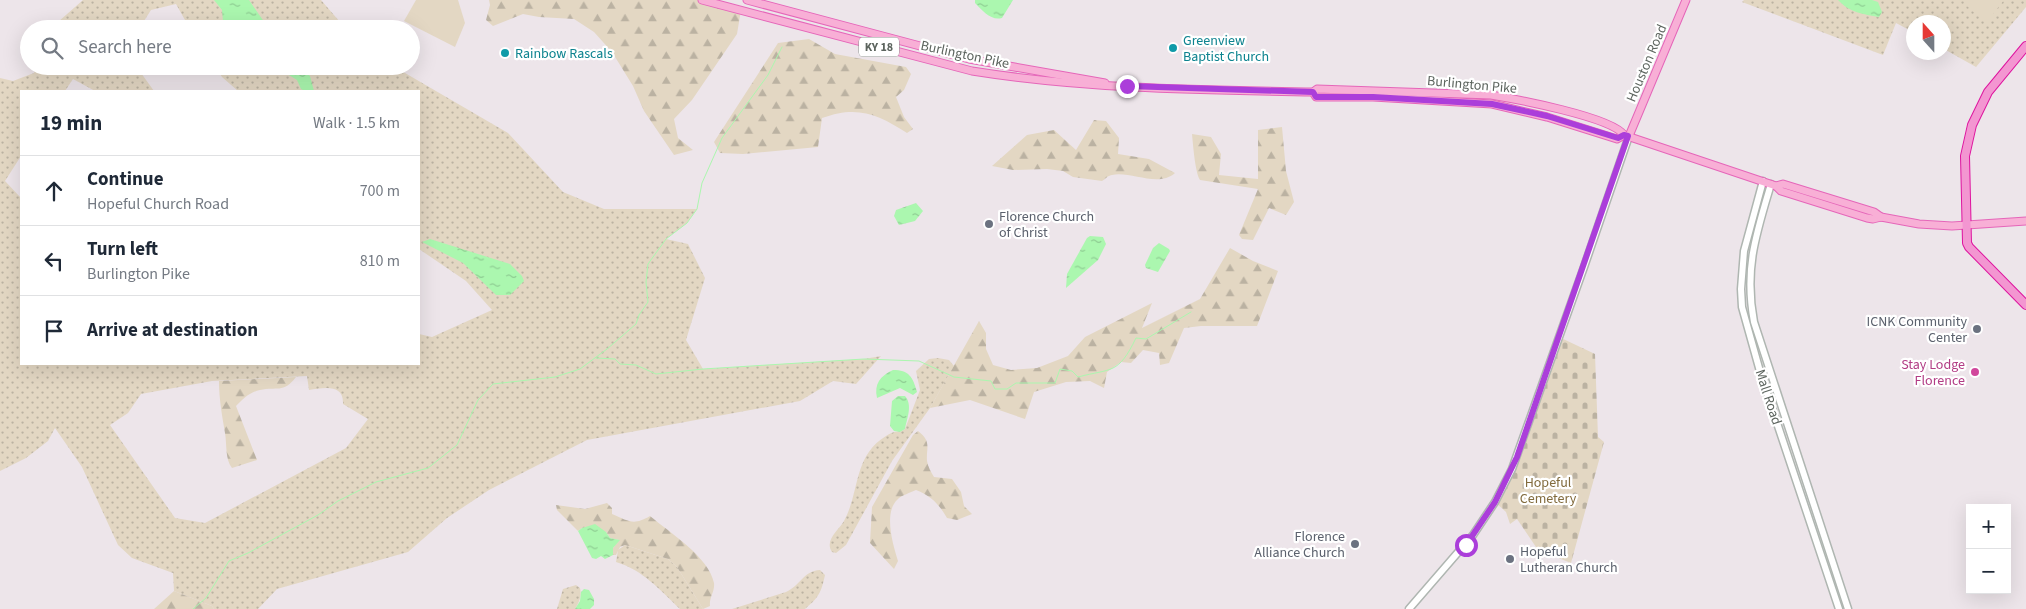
<!DOCTYPE html>
<html lang="en">
<head>
<meta charset="utf-8">
<style>
	:root { --surface:#fff; --page:#f2f2f3; --text:#1f2937; --muted:#747a83; --line:#e0e1e3 }
	body { margin:0; font-family:"Source Sans 3",sans-serif; background:var(--page); color:var(--text) }
	.controls { position:absolute; right:15px; bottom:15px; display:grid; overflow:hidden; border-radius:0px; box-shadow:0 5px 20px #0002 }
	.controls button { width:45px; height:45px; display:grid; place-items:center; padding:0; border:0; border-bottom:1px solid var(--line); background:var(--surface); color:var(--text); font:25px sans-serif }
	.compass { position:absolute; left:1906px; top:15px; width:45px; height:45px; border-radius:50%; background:var(--surface); box-shadow:0 5px 20px #0002; rotate:339deg }
	.stop { position:absolute; width:15px; height:15px; margin:-11px; border:4px solid #ab3eda; border-radius:50%; background:#fff }
	.stop.end { background:#ab3eda; border-color:#fff; box-shadow:0 1px 5px #0008 }
	.list { margin:0; padding:0; list-style:none }
	h2 { display:flex; justify-content:space-between; align-items:center; height:65px; margin:0; padding:0 20px; font-size:21px }
	h2 small { font-size:16px; font-weight:400; color:var(--muted) }
	.list li { display:grid; grid-template-columns:32px 1fr auto; gap:15px; align-items:center; box-sizing:border-box; height:70px; padding:0 20px; border-top:1px solid var(--line) }
	.list b { display:block; font-size:19px; white-space:nowrap }
	.list p { margin:0; font-size:16px; white-space:nowrap; color:var(--muted) }
	.list em { font-size:16px; font-style:normal; color:var(--muted) }
	.icon { flex:none; width:28px; height:28px; fill:none; stroke:currentColor; stroke-width:2; stroke-linecap:round; stroke-linejoin:round }
	.map { position:relative; flex:none; width:2026px; height:609px; overflow:hidden }
	.search { position:absolute; background:var(--surface); box-shadow:0 5px 20px #0002; left:20px; top:20px; width:400px; height:55px; display:flex; align-items:center; gap:12px; box-sizing:border-box; padding:0 18px; border-radius:28px; color:var(--muted); font-size:19px }
	.panel { position:absolute; background:var(--surface); box-shadow:0 5px 20px #0002; left:20px; top:90px; width:400px; height:275px; border-radius:0px }
	.map>svg:first-child { display:block }
	.grass { fill:url(#grass-dots); fill-rule:evenodd }
	.forest { fill:url(#forest-firs) }
	.cemetery { fill:url(#cemetery-stones) }
	.pitch { fill:#e3d7c3 }
	.water { fill:url(#water-ripples) }
	.lines { fill:none; stroke-linecap:round; stroke-linejoin:round }
	.stream { stroke:#abf7af; stroke-width:1 }
	.secondary-casing { stroke:#afb6b1; stroke-width:9 }
	.primary-casing { stroke:#e566b9; stroke-width:9 }
	.highway-casing { stroke:#de149f; stroke-width:10 }
	.secondary { stroke:#fff; stroke-width:6 }
	.primary { stroke:#f8afd6; stroke-width:7 }
	.highway { stroke:#f396d1; stroke-width:8 }
	.route { stroke:#ab3eda; stroke-width:6 }
	.culture-dot { fill:#0f9aa8; stroke:#fff; stroke-width:2 }
	.worship-dot { fill:#6b7280; stroke:#fff; stroke-width:2 }
	.hotel-dot { fill:#d1479c; stroke:#fff; stroke-width:2 }
	.labels { text-anchor:middle; stroke-width:4.5; stroke-linejoin:round; paint-order:stroke }
	.shield { fill:#fff; stroke:#8d928e; stroke-width:1 }
	.shield-label { font-size:12px; font-weight:bold; fill:#5c645e }
	.culture-label { font-size:14px; fill:#0d838f; stroke:#fff; text-anchor:start }
	.street-label { font-size:14px; fill:#5c645e; stroke:#fff }
	.worship-label { font-size:14px; fill:#5b616d; stroke:#fff; text-anchor:start }
	.hotel-label { font-size:14px; fill:#b23c85; stroke:#fff; text-anchor:end }
	.park-label { font-size:14px; fill:#826b3d; stroke:#fff }
</style>
</head>
<body>
<div class="map">
<svg width="2026" height="609" viewBox="0 0 2026 609">
	<defs>
		<pattern id="grass-dots" width="8" height="8" patternUnits="userSpaceOnUse" patternTransform="scale(1.25)"><rect width="8" height="8" fill="#e3d7c3"/><path d="M2 2h.1M6 6h.1" fill="none" stroke="#bbb2a2" stroke-width="1.8" stroke-linecap="round"/></pattern>
		<pattern id="forest-firs" width="22" height="20" patternUnits="userSpaceOnUse" patternTransform="scale(1.25)"><rect width="22" height="20" fill="#e3d7c3"/><path d="M5 1l3.5 6h-7zM16 11l3.5 6h-7z" fill="#bbb2a2"/></pattern>
		<pattern id="cemetery-stones" width="16" height="16" patternUnits="userSpaceOnUse" patternTransform="scale(1.25)"><rect width="16" height="16" fill="#e3d7c3"/><path d="M2 7V4a2 2 0 0 1 4 0v3zM10 15v-3a2 2 0 0 1 4 0v3z" fill="#bbb2a2"/></pattern>
		<pattern id="water-ripples" width="26" height="14" patternUnits="userSpaceOnUse" patternTransform="scale(1.25)"><rect width="26" height="14" fill="#abf7af"/><path d="M2 4q2-2 4 0t4 0M15 11q2-2 4 0t4 0" fill="none" stroke="#8ecc92"/></pattern>
	</defs>
	<rect width="100%" height="100%" fill="#ede5ea"/>
	<!-- grass -->
	<g class="grass">
		<polygon points="83,0 321,0 346,29 190,29 176,4 151,10 139,29 50,29"/>
		<polygon points="1744,0 2026,0 2026,7 1976,67 1944,49 1944,22 1914,22 1913,32 1896,23 1883,55 1742,2"/>
		<path d="M37,66h99l18,25h-59l-22,-12 -8,12h-44v65l-16,25 16,17v166h398v-30l13,3 60,-27 -26,-29 -47,-32v-158h-181l-16,-14 -7,-11h178l115,67 55,59 41,17h93l-10,14 -21,16 22,5 17,34 -19,62 17,29 161,-10 17,-3 -25,28 -23,-3 -33,20 -213,39 -98,50 -42,28 -39,34 -131,37 -19,20h-44l-2,-3 -38,-15 -1,-18 -41,-15 -14,-13 -36,-78 -27,-39 -7,13 -22,17 -26,13v-393l13,3 21,-8zM307,376l2,14c14,-2 35,-7 34,14l25,15 -22,29 -141,75 -30,-5 -65,-93 18,-12 13,-19 71,-13z"/>
		<path d="M938,358l11,2 5,6 -24,42 -38,53 -46,84 -10,8 -4,-1c-8,-12 7,-22 12,-31 16,-29 9,-65 42,-85 5,-3 8,-5 14,-4l5,-3 15,-39 -4,-19 13,-12z"/>
		<path d="M625,545l43,14 9,8 26,42h-23c-20,-19 -37,-39 -64,-47l2,-12z"/>
		<path d="M820,570l5,5c-4,18 -6,22 -20,34h-73l54,-17c14,-6 17,-21 34,-22z"/>
		<path d="M576,585l4,3c2,8 -1,14 -5,21h-18l6,-20z"/>
	</g>
	<!-- forest -->
	<g class="forest">
		<polygon points="489,0 702,0 741,10 737,34 692,100 674,119 678,138 693,150 674,155 644,111 633,86 612,52 594,32 574,19 539,17 523,14 493,26 486,20 490,5"/>
		<path d="M809,39l26,15 71,13 5,7 -7,16 -8,7 8,20 9,12 -6,4c-29,-19 -50,-28 -85,-15l-4,29 -75,7 -23,-1 -6,-11 64,-99z"/>
		<path d="M1094,120l12,1 13,17 -1,16 31,5 26,14c-17,15 -44,-2 -63,2 -3,0 -7,4 -10,6l-29,-4 -10,-6 -16,-2 -34,1 -21,-4 35,-31 27,-5 22,20z"/>
		<path d="M1282,127l4,44 8,31 -8,13 -17,-7 -16,32 -11,-1 -3,-4 19,-46 -58,-9c-5,-8 -7,-36 -8,-46l19,3 10,17 -2,21 39,4v-49z"/>
		<polygon points="1230,248 1253,261 1278,271 1257,326 1201,326 1184,328 1169,363 1160,365 1159,353 1143,350 1131,363 1121,362 1107,372 1104,388 1090,381 1066,382 1034,392 1025,419 970,400 930,408 979,321 986,333 986,349 993,365 1011,370 1037,368 1068,356 1085,337 1152,303 1142,328 1200,299"/>
		<path d="M296,377c-13,17 -19,9 -36,13 -10,2 -17,9 -24,16l21,54 -25,8c-7,-9 -5,-23 -7,-35 -3,-18 -6,-34 -6,-52z"/>
		<path d="M918,431c14,11 8,16 9,30 1,6 4,11 7,16l18,2 9,13 3,14 8,8 -15,6 -10,-2c-8,-14 -16,-22 -31,-28 -6,3 -14,5 -18,9 -15,13 -5,46 0,62l-4,8 -24,-26 2,-36 41,-72z"/>
		<path d="M607,503l5,5v6c17,7 21,12 38,2 19,16 59,41 64,67 1,9 -5,14 -4,23l-7,3 -26,-42 -9,-8 -43,-14 -5,2 -4,8h-3v-7l6,-8 -9,-2 -4,-6 -24,-4 -4,3 -21,-21 -1,-5 29,4z"/>
		<polygon points="174,591 212,606 214,609 154,609"/>
	</g>
	<!-- cemetery -->
	<polygon class="cemetery" points="1559,337 1595,354 1598,437 1604,442 1571,563 1538,550 1517,519 1510,524 1506,512 1495,502 1506,480"/>
	<!-- pitch -->
	<g class="pitch">
		<polygon points="416,0 458,0 465,23 455,47 404,21"/>
		<polygon points="1965,0 2004,0 1986,23 1967,6"/>
	</g>
	<!-- water -->
	<g class="water">
		<polygon points="214,0 249,0 269,29 232,29 223,22 222,10"/>
		<path d="M975,0h38l-11,18c-11,3 -19,-7 -27,-15z"/>
		<path d="M1838,0h34l6,2 4,10 -3,5c-16,-3 -29,-4 -41,-17z"/>
		<polygon points="281,66 299,66 310,76 314,91 305,91 301,89 297,80 284,72"/>
		<polygon points="916,203 923,211 915,221 899,225 894,216 896,210"/>
		<polygon points="1090,236 1103,237 1106,244 1098,260 1066,288 1067,274 1087,238"/>
		<polygon points="430,239 510,264 522,276 524,281 510,295 496,295 463,263 422,242"/>
		<polygon points="1159,243 1169,249 1170,251 1158,272 1146,268 1145,265 1153,248"/>
		<path d="M893,370c16,0 20,7 24,22l-4,3 -13,-7 -23,10c-3,-14 3,-22 16,-28z"/>
		<path d="M898,396h7c8,9 2,22 0,33l-5,3 -6,-1 -4,-5 2,-25z"/>
		<polygon points="595,524 606,532 610,538 620,540 613,548 613,555 605,559 601,556 596,559 592,558 578,531 582,528"/>
		<polygon points="584,589 589,590 594,599 594,605 590,609 575,609 580,601 581,592"/>
	</g>
	<g class="lines">
		<!-- stream -->
		<g class="stream">
			<path d="M596,358l19,1 5,5 16,1 20,9 47,-5 161,-10 55,2 35,16 37,4 4,8h12l9,-6h39l5,-14 12,2 6,6c34,-9 40,-2 58,-39l10,1 45,-27"/>
			<polyline points="193,609 206,598 229,561 248,553 318,515 338,501 376,482 428,468 457,445 478,400 493,384 555,377 580,369 607,349 636,324 639,315 648,302 646,282 648,264 666,239 687,223 697,209 702,183 722,138 768,75 782,47"/>
		</g>
		<!-- secondary casing -->
		<g class="secondary-casing">
			<g id="secondary">
				<polyline points="1763,181 1744,251 1741,289 1742,307 1761,375 1839,609"/>
				<path d="M1771,184c-15,50 -27,85 -17,138l94,287"/>
				<polyline points="1409,609 1473,535 1495,502 1512,469 1584,267 1629,136"/>
			</g>
		</g>
		<!-- primary casing -->
		<g class="primary-casing">
			<g id="primary">
				<path d="M702,0l270,71c113,18 227,19 341,21l4,-3 174,6c24,4 121,22 133,40l152,51 5,5 86,27 6,1 8,-2 38,7 33,2 74,-5"/>
				<polyline points="747,0 969,59 1105,83"/>
				<polyline points="1313,92 1316,97 1373,97 1492,104 1547,117 1617,139 1624,135"/>
				<polyline points="1629,136 1686,0"/>
				<polyline points="1776,186 1783,184 1874,212 1881,217"/>
			</g>
		</g>
		<!-- highway casing -->
		<g class="highway-casing">
			<polyline id="highway" points="2026,46 1988,92 1972,125 1965,156 1967,243 1969,247 2026,305"/>
		</g>
		<!-- secondary -->
		<use href="#secondary" class="secondary"/>
		<!-- primary -->
		<use href="#primary" class="primary"/>
		<!-- highway -->
		<use href="#highway" class="highway"/>
	</g>
	<g class="lines">
		<!-- route -->
		<polyline class="route" points="1127,86 1313,92 1316,97 1373,97 1492,104 1547,116 1618,138 1624,135 1628,136 1517,457 1495,502 1466,545"/>
	</g>
	<!-- markers -->
	<g class="culture-dot">
		<circle cx="1173" cy="48" r="5"/>
		<circle cx="505" cy="53" r="5"/>
	</g>
	<g class="worship-dot">
		<circle cx="989" cy="224" r="5"/>
		<circle cx="1977" cy="329" r="5"/>
		<circle cx="1355" cy="544" r="5"/>
		<circle cx="1510" cy="559" r="5"/>
	</g>
	<circle class="hotel-dot" cx="1975" cy="372" r="5"/>
	<g class="labels">
		<!-- shield labels -->
		<rect class="shield" x="859" y="37.5" width="40" height="19" rx="4"/>
		<g class="shield-label">
			<text x="879" y="51">KY 18</text>
		</g>
		<!-- culture labels -->
		<g class="culture-label">
			<text x="1183" y="45">Greenview<tspan x="1183" dy="16">Baptist Church</tspan></text>
			<text x="515" y="58">Rainbow Rascals</text>
		</g>
		<!-- street labels -->
		<g class="street-label">
			<text transform="translate(965 54) rotate(12)" y="5">Burlington Pike</text>
			<text transform="translate(1646 63) rotate(-67)" y="5">Houston Road</text>
			<text transform="translate(1472 84) rotate(5)" y="5">Burlington Pike</text>
			<text transform="translate(1769 397) rotate(72)" y="5">Mall Road</text>
		</g>
		<!-- worship labels -->
		<g class="worship-label">
			<text x="999" y="221">Florence Church<tspan x="999" dy="16">of Christ</tspan></text>
			<text x="1967" y="326" text-anchor="end">ICNK Community<tspan x="1967" dy="16">Center</tspan></text>
			<text x="1345" y="541" text-anchor="end">Florence<tspan x="1345" dy="16">Alliance Church</tspan></text>
			<text x="1520" y="556">Hopeful<tspan x="1520" dy="16">Lutheran Church</tspan></text>
		</g>
		<!-- hotel labels -->
		<g class="hotel-label">
			<text x="1965" y="369">Stay Lodge<tspan x="1965" dy="16">Florence</tspan></text>
		</g>
		<!-- park labels -->
		<g class="park-label">
			<text x="1548" y="487">Hopeful<tspan x="1548" dy="16">Cemetery</tspan></text>
		</g>
	</g>
</svg>
<div class="controls">
<button>+</button>
<button>−</button>
</div>
<svg class="compass" viewBox="-18 -18 36 36"><path d="M0-13l5 13h-10z" fill="#e53935"/><path d="M0 13l5-13h-10z" fill="#747a83"/></svg>
<div class="stop" style="left:1466px;top:545px"></div>
<div class="stop end" style="left:1127px;top:86px"></div>
<div class="search"><svg class="icon" aria-label="search" viewBox="0 0 24 24"><circle cx="10" cy="10" r="6"/><path d="M15 15l6 6"/></svg>Search here</div>
<section class="panel">
<h2>19 min<small>Walk · 1.5 km</small></h2>
<ul class="list">
<li><svg class="icon" aria-label="ahead" viewBox="0 0 24 24"><path d="M12 20V5M6 11l6-6 6 6"/></svg><div><b>Continue</b><p>Hopeful Church Road</p></div><em>700 m</em></li>
<li><svg class="icon" aria-label="left" viewBox="0 0 24 24"><path d="M17 20v-9H6M10 6l-5 5 5 5"/></svg><div><b>Turn left</b><p>Burlington Pike</p></div><em>810 m</em></li>
<li><svg class="icon" aria-label="arrive" viewBox="0 0 24 24"><path d="M6 21V4h12l-3 4 3 4H6"/></svg><div><b>Arrive at destination</b></div></li>
</ul>
</section>
</div>
</body>
</html>
